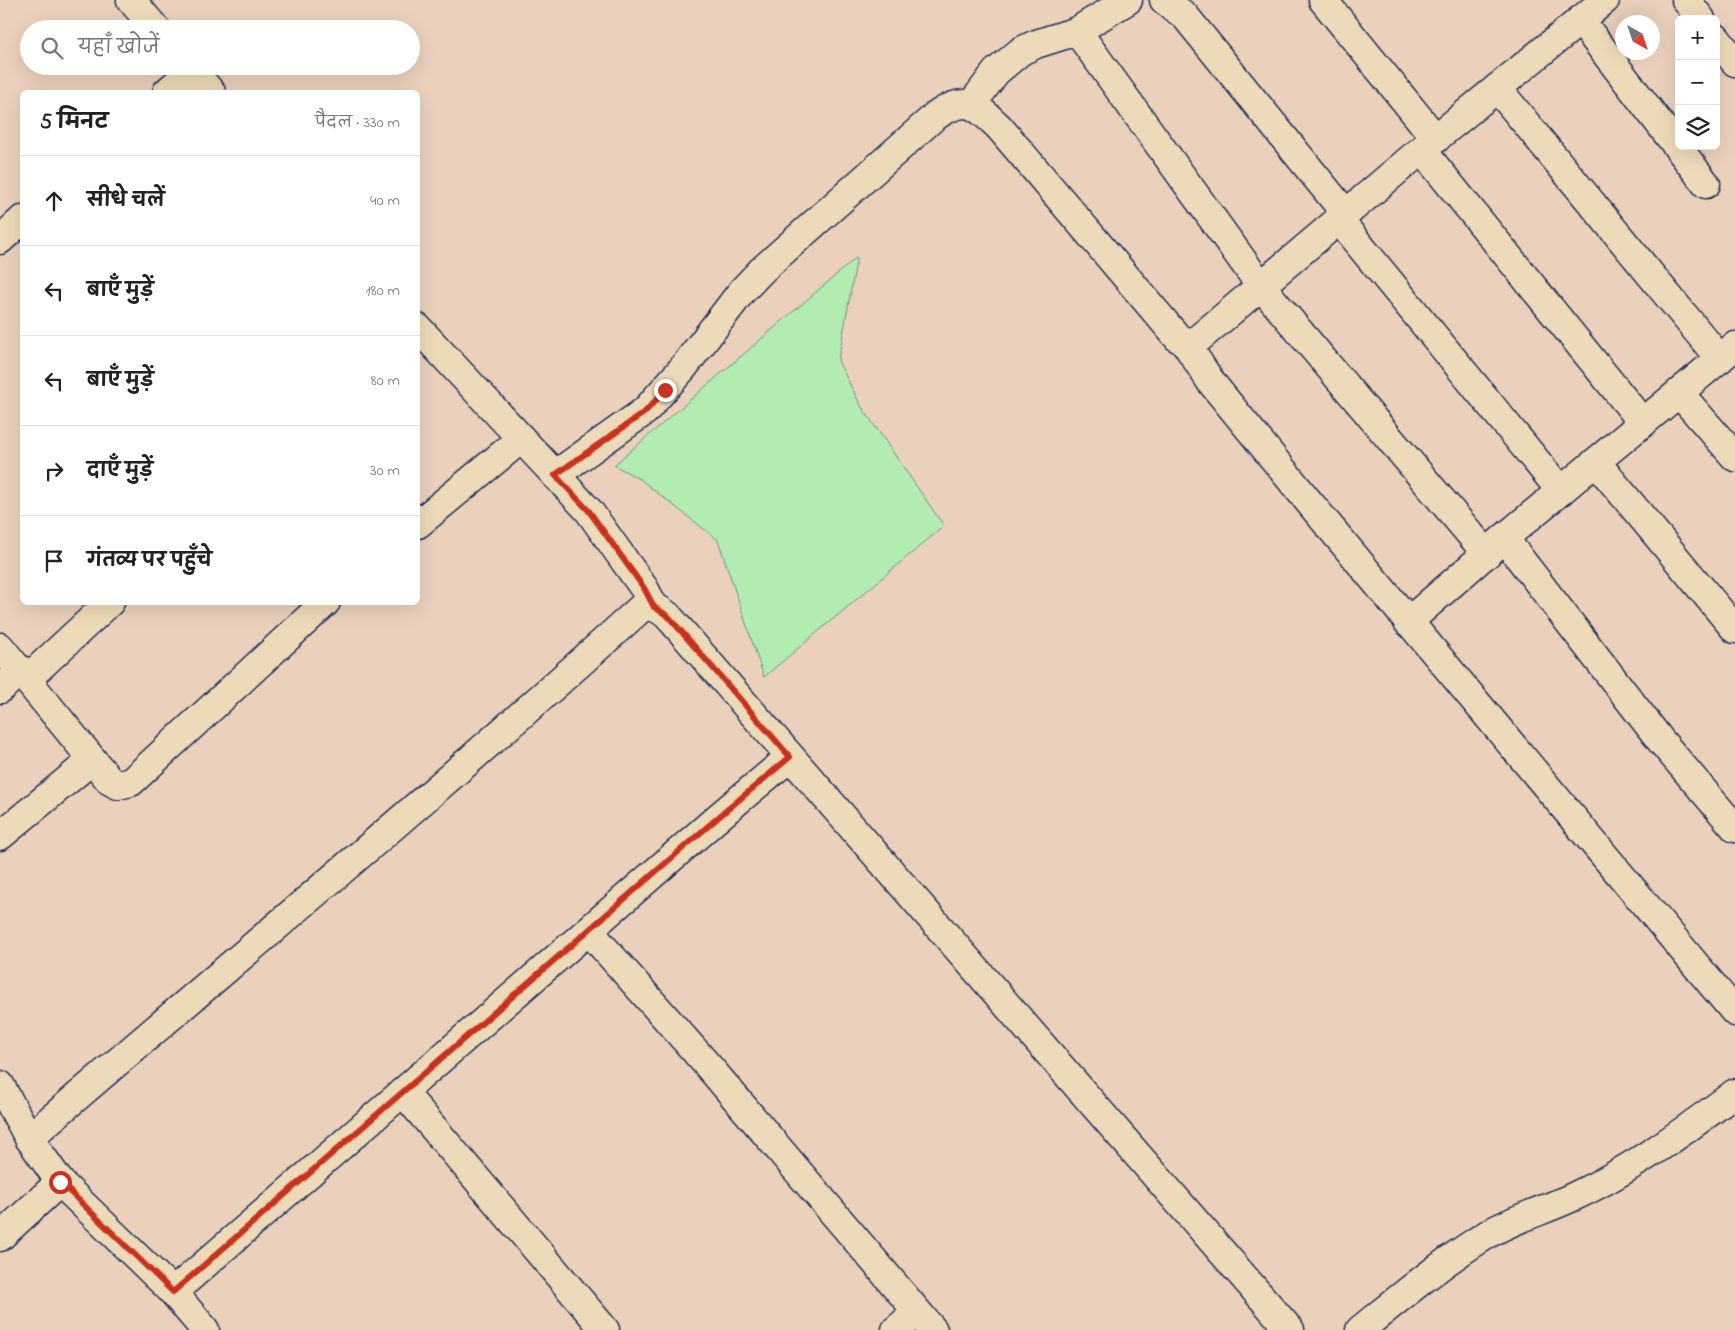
<!DOCTYPE html>
<html lang="hi">
<head>
<meta charset="utf-8">
<style>
	:root { --surface:#fff; --page:#f6f6f6; --text:#222; --muted:#767676; --line:#e0e0e0 }
	body { margin:0; font-family:"Indie Flower","Playpen Sans Deva",sans-serif; background:var(--page); color:var(--text) }
	.controls { position:absolute; right:15px; top:15px; display:grid; overflow:hidden; border-radius:8px; box-shadow:0 5px 20px #0002 }
	.controls button { width:45px; height:45px; display:grid; place-items:center; padding:0; border:0; border-bottom:1px solid var(--line); background:var(--surface); color:var(--text); font:25px sans-serif }
	.compass { position:absolute; left:1615px; top:15px; width:45px; height:45px; border-radius:50%; background:var(--surface); box-shadow:0 5px 20px #0002; rotate:140deg }
	.stop { position:absolute; width:15px; height:15px; margin:-11px; border:4px solid #c8321e; border-radius:50%; background:#fff }
	.stop.end { background:#c8321e; border-color:#fff; box-shadow:0 1px 5px #0008 }
	.list { margin:0; padding:0; list-style:none }
	h2 { display:flex; justify-content:space-between; align-items:center; height:65px; margin:0; padding:0 20px; font-size:21px }
	h2 small { font-size:16px; font-weight:400; color:var(--muted) }
	.list li { display:grid; grid-template-columns:32px 1fr auto; gap:15px; align-items:center; box-sizing:border-box; height:90px; padding:0 20px; border-top:1px solid var(--line) }
	.list b { display:block; font-size:19px; white-space:nowrap }
	.list em { font-size:16px; font-style:normal; color:var(--muted) }
	.icon { flex:none; width:28px; height:28px; fill:none; stroke:currentColor; stroke-width:2; stroke-linecap:round; stroke-linejoin:round }
	.map { position:relative; flex:none; width:1735px; height:1330px; overflow:hidden }
	.search { position:absolute; background:var(--surface); box-shadow:0 5px 20px #0002; left:20px; top:20px; width:400px; height:55px; display:flex; align-items:center; gap:12px; box-sizing:border-box; padding:0 18px; border-radius:28px; color:var(--muted); font-size:19px }
	.panel { position:absolute; background:var(--surface); box-shadow:0 5px 20px #0002; left:20px; top:90px; width:400px; height:515px; border-radius:8px }
	.map>svg:first-child { display:block }
	.green { fill:#b2ecb1; stroke:#668e88 }
	.lines { fill:none; stroke-linecap:round; stroke-linejoin:round }
	.minor-casing { stroke:#1b2f5e; stroke-width:31 }
	.minor { stroke:#eddab8; stroke-width:28 }
	.route { stroke:#c8321e; stroke-width:6 }
</style>
</head>
<body>
<div class="map">
<svg width="1735" height="1330" viewBox="0 0 1735 1330">
	<rect width="100%" height="100%" fill="#ebd1bc"/>
	<filter id="ink" filterUnits="userSpaceOnUse"><feTurbulence type="fractalNoise" baseFrequency=".02" numOctaves="2"/><feDisplacementMap in="SourceGraphic" scale="10" xChannelSelector="R" yChannelSelector="G"/><feConvolveMatrix kernelMatrix="1 2 1 2 8 2 1 2 1" color-interpolation-filters="sRGB"/></filter>
	<g filter="url(#ink)">
		<!-- green -->
		<polygon class="green" points="857,257 838,361 861,406 944,526 764,677 718,540 641,480 614,465"/>
		<g class="lines">
			<!-- minor casing -->
			<g class="minor-casing">
				<g id="minor">
					<polyline points="131,0 156,29"/>
					<polyline points="1164,0 1185,16 1346,214"/>
					<polyline points="1323,0 1436,139"/>
					<polyline points="1686,0 1701,19"/>
					<polyline points="1580,20 1706,184"/>
					<polyline points="1077,31 1261,286 1487,554"/>
					<polyline points="1716,38 1735,62"/>
					<polyline points="188,66 211,92"/>
					<polyline points="1497,88 1720,359"/>
					<polyline points="167,92 192,70"/>
					<polyline points="972,104 996,72 1021,51 1036,44 1077,31 1128,0"/>
					<polyline points="1422,150 1643,423"/>
					<polyline points="1339,220 1561,491"/>
					<polyline points="0,240 22,220"/>
					<polyline points="418,328 589,511 644,588 654,607"/>
					<polyline points="1185,342 1211,382 1309,502 1735,1012"/>
					<polyline points="1679,393 1735,457"/>
					<polyline points="1596,462 1735,629"/>
					<path d="M555,475l90,-64 38,-43 59,-77 20,-21 172,-153c31,-22 40,-14 65,10l179,211c7,4 12,5 19,2l217,-184 191,-156"/>
					<polyline points="418,524 521,439"/>
					<polyline points="1504,538 1661,741 1735,828"/>
					<polyline points="1408,622 1504,538 1735,346"/>
					<polyline points="0,647 110,781 118,785 131,782 326,602"/>
					<polyline points="27,679 110,602"/>
					<polyline points="0,689 21,670"/>
					<polyline points="0,836 92,760"/>
					<polyline points="589,931 710,1068 933,1330"/>
					<polyline points="0,1085 29,1138 60,1182 173,1292 205,1330"/>
					<polyline points="403,1092 605,1330"/>
					<path d="M29,1138c204,-176 411,-348 611,-529 12,-5 18,-1 28,7l622,714"/>
					<polyline points="0,1237 60,1182"/>
					<polyline points="173,1292 722,814 790,757"/>
					<polyline points="896,1330 917,1312"/>
					<path d="M1360,1330c41,-33 82,-68 128,-96 27,-16 58,-24 87,-38 56,-26 111,-66 160,-103"/>
				</g>
			</g>
			<!-- minor -->
			<use href="#minor" class="minor"/>
		</g>
	</g>
	<g class="lines" filter="url(#ink)">
		<!-- route -->
		<polyline class="route" points="60,1182 173,1292 722,814 790,757 668,616 654,607 644,588 589,511 555,475 645,412 665,390"/>
	</g>
</svg>
<div class="controls">
<button>+</button>
<button>−</button>
<button><svg class="icon" aria-label="layers" viewBox="0 0 24 24"><path d="M12 4l9 5-9 5-9-5zM3 14l9 5 9-5"/></svg></button>
</div>
<svg class="compass" viewBox="-18 -18 36 36"><path d="M0-13l5 13h-10z" fill="#e53935"/><path d="M0 13l5-13h-10z" fill="#767676"/></svg>
<div class="stop" style="left:60px;top:1182px"></div>
<div class="stop end" style="left:665px;top:390px"></div>
<div class="search"><svg class="icon" aria-label="search" viewBox="0 0 24 24"><circle cx="10" cy="10" r="6"/><path d="M15 15l6 6"/></svg>यहाँ खोजें</div>
<section class="panel">
<h2>5 मिनट<small>पैदल · 330 m</small></h2>
<ul class="list">
<li><svg class="icon" aria-label="ahead" viewBox="0 0 24 24"><path d="M12 20V5M6 11l6-6 6 6"/></svg><div><b>सीधे चलें</b></div><em>40 m</em></li>
<li><svg class="icon" aria-label="left" viewBox="0 0 24 24"><path d="M17 20v-9H6M10 6l-5 5 5 5"/></svg><div><b>बाएँ मुड़ें</b></div><em>180 m</em></li>
<li><svg class="icon" aria-label="left" viewBox="0 0 24 24"><path d="M17 20v-9H6M10 6l-5 5 5 5"/></svg><div><b>बाएँ मुड़ें</b></div><em>80 m</em></li>
<li><svg class="icon" aria-label="right" viewBox="0 0 24 24"><path d="M7 20v-9h11M14 6l5 5-5 5"/></svg><div><b>दाएँ मुड़ें</b></div><em>30 m</em></li>
<li><svg class="icon" aria-label="arrive" viewBox="0 0 24 24"><path d="M6 21V4h12l-3 4 3 4H6"/></svg><div><b>गंतव्य पर पहुँचे</b></div></li>
</ul>
</section>
</div>
</body>
</html>
